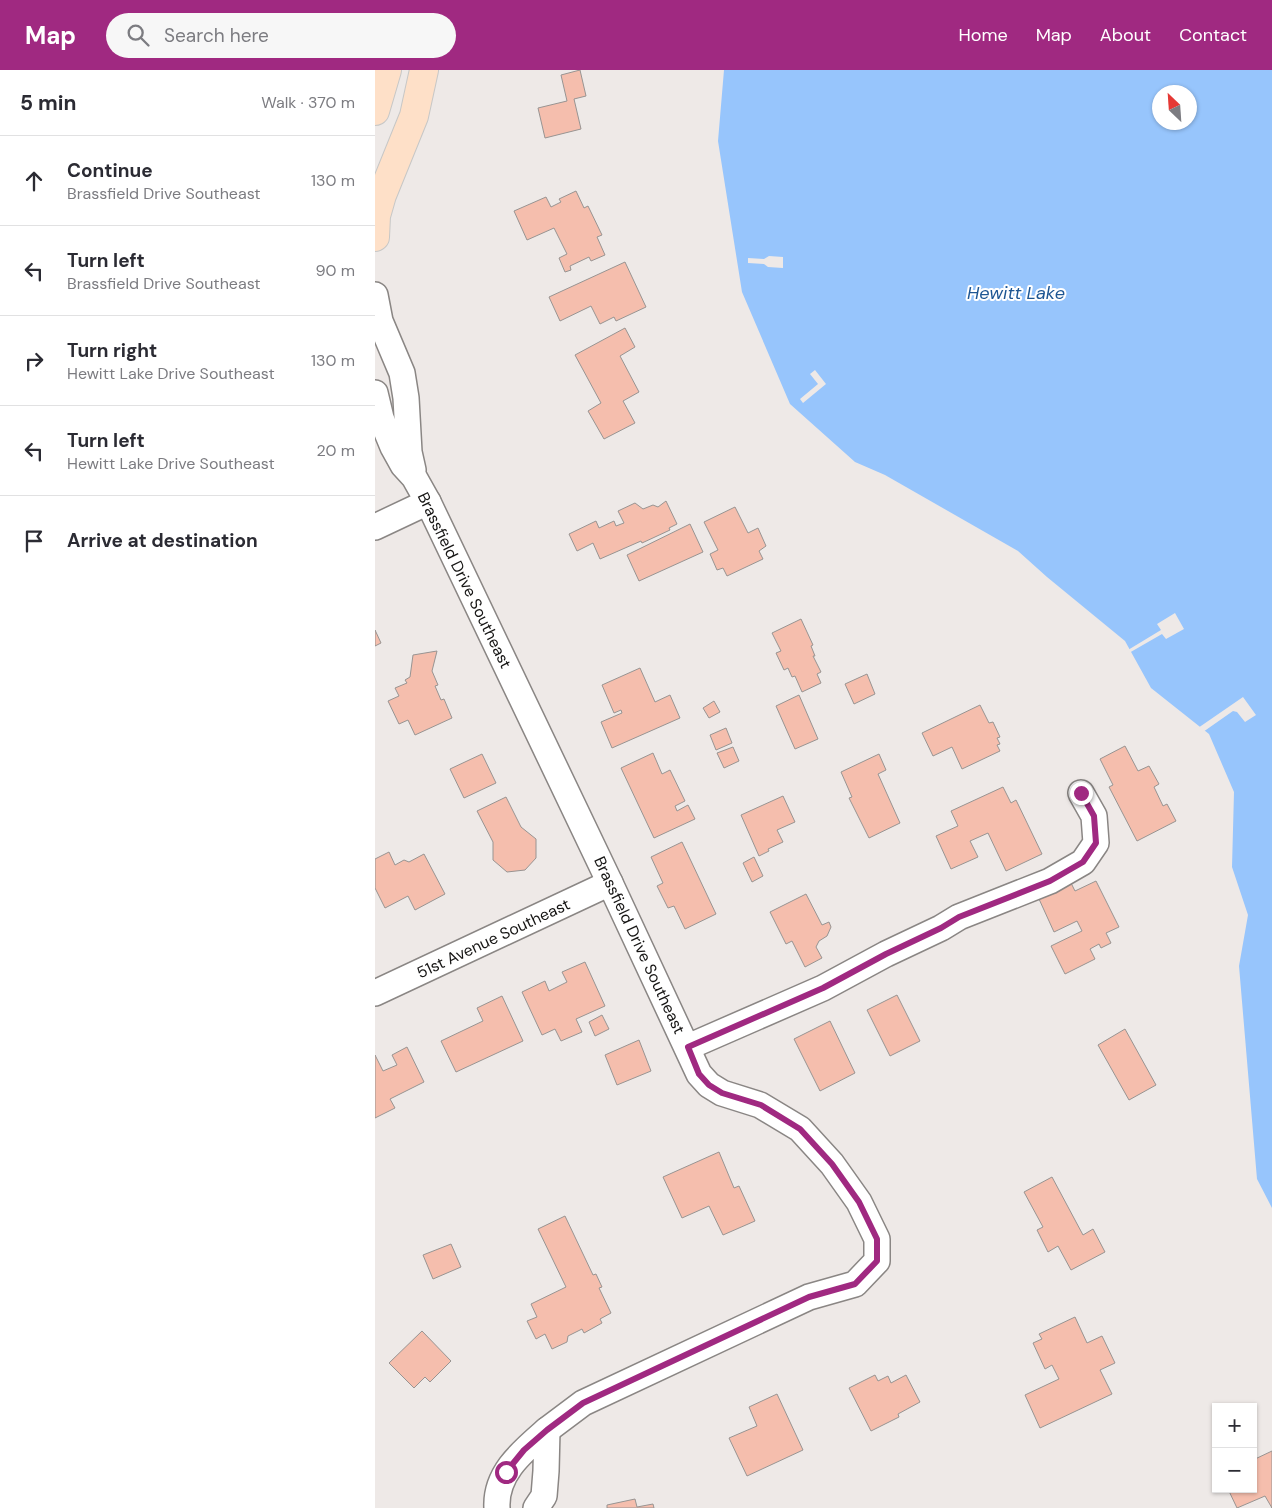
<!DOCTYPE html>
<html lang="en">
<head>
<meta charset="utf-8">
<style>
	:root { --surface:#fff; --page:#f7f7f7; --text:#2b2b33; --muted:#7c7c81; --line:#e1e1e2; --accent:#a02981 }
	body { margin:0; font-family:"DM Sans",sans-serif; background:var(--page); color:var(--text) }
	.controls { position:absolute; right:15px; bottom:15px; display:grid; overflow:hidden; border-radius:0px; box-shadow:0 1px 4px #0004 }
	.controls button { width:45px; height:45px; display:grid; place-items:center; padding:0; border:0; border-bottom:1px solid var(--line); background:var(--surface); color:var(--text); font:25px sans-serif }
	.compass { position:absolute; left:777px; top:15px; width:45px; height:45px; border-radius:50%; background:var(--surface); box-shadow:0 1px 4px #0004; rotate:335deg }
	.stop { position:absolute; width:15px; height:15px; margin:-11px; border:4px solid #a02981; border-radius:50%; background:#fff }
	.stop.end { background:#a02981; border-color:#fff; box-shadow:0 1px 5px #0008 }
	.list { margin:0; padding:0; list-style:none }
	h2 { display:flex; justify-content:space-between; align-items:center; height:65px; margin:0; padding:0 20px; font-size:21px }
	h2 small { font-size:16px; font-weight:400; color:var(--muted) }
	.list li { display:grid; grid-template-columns:32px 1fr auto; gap:15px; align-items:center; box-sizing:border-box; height:90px; padding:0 20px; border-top:1px solid var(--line) }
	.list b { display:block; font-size:19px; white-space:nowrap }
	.list p { margin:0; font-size:16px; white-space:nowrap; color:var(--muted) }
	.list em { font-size:16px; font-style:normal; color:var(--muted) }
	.icon { flex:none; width:28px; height:28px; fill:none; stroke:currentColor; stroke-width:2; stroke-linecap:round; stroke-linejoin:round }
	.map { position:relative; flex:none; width:897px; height:1438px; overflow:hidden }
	header { display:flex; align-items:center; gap:30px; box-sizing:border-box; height:70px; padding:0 25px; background:var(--accent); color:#fff }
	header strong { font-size:24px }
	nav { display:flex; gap:28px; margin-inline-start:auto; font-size:18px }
	.search { width:350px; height:45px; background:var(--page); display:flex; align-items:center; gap:12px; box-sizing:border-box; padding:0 18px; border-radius:28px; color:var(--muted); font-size:19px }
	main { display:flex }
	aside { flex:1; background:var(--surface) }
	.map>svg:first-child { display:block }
	.water { fill:#97c5fc; fill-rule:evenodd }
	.pier { fill:#eee9e7 }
	.building { fill:#f5bead; stroke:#989492 }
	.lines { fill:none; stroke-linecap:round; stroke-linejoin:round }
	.minor-casing { stroke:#8a8684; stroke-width:28 }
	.major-casing { stroke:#c7c7c6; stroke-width:30 }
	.minor { stroke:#fff; stroke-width:25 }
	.major { stroke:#fee0c8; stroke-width:28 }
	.route { stroke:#a02981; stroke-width:6 }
	.labels { text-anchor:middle; stroke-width:4; stroke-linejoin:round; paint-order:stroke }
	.street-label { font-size:16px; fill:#151413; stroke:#fff }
	.water-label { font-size:18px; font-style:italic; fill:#1d5693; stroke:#fff }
</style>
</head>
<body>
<header>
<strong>Map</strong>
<div class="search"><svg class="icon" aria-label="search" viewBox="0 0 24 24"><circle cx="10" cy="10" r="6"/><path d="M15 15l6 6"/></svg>Search here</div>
<nav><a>Home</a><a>Map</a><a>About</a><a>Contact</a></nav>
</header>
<main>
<aside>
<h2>5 min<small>Walk · 370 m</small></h2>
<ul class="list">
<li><svg class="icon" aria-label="ahead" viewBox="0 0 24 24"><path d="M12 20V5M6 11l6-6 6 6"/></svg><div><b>Continue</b><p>Brassfield Drive Southeast</p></div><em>130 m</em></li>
<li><svg class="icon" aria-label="left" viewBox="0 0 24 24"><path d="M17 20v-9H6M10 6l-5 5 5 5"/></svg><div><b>Turn left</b><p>Brassfield Drive Southeast</p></div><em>90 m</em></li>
<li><svg class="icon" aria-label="right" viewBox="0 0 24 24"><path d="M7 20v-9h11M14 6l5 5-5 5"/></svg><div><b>Turn right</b><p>Hewitt Lake Drive Southeast</p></div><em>130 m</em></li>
<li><svg class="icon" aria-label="left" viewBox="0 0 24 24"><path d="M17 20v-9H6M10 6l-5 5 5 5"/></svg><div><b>Turn left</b><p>Hewitt Lake Drive Southeast</p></div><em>20 m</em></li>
<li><svg class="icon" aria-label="arrive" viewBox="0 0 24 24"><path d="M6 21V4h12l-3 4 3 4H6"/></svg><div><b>Arrive at destination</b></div></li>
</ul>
</aside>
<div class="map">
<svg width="897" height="1438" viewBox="0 0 897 1438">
	<rect width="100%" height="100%" fill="#eee9e7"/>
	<!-- water -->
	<path class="water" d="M349,0h548v1138l-15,-29 -18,-213 9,-51 -16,-48 2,-75 -25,-58 -58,-46 -26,-47 -78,-64 -29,-26 -133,-76 -30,-13 -65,-58 -48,-112 -24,-151zM784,22h30v30h-30z"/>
	<!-- pier -->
	<g class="pier">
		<polygon points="394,186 408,187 408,198 393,197 389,194 373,193 373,188 389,189"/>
		<polygon points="440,300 451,314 428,333 425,329 443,314 435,304"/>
		<polygon points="800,543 809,559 791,569 787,564 754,583 753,580 786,560 782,554"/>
		<polygon points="868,627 881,645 870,652 862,642 858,641 828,662 823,658"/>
	</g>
	<!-- building -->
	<g class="building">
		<polygon points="205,0 211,26 199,29 206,59 170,68 163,38 192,31 186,5"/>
		<polygon points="201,121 209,138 213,136 227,165 222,167 230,185 216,191 214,187 195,196 196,200 190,202 184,188 192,184 179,158 152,170 139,141 171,127 176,137 186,132 184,129"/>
		<polygon points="250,192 271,237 241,251 239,247 225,254 216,236 185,251 174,227"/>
		<polygon points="250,258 260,277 245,286 264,322 248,331 260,353 229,369 213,341 226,333 200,285"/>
		<polygon points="291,431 302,454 294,458 295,460 267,473 266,471 225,489 218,473 202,481 194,464 221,451 224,458 239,451 241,456 249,453 243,441 260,433 268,439 278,435 283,437"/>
		<polygon points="360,437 373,463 383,458 391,476 384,481 388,489 352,506 348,498 342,500 335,484 343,480 329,452"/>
		<polygon points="315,454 328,482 264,511 252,485"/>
		<polygon points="426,549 438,575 436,576 440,586 438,586 446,602 442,604 446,613 427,622 420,606 417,607 413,598 409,600 401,583 406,581 397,563"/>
		<polygon points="0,560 6,573 0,576"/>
		<polygon points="62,581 57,601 63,615 60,616 66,630 69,629 77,648 40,665 33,650 24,654 13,631 24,626 20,618 32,613 30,610 35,607 38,585"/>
		<polygon points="265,598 280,632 295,625 305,648 237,678 226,652 247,643 246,640 239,643 227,615"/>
		<polygon points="492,604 500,624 479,634 470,614"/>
		<polygon points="424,625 443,669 420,679 401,636"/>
		<polygon points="339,631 345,642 334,648 328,638"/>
		<polygon points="605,635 614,653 618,652 625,667 622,668 625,674 622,675 625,681 587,699 577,677 558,686 547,663"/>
		<polygon points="351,658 357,673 341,680 335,665"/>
		<polygon points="750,676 763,701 774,696 784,714 779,717 788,736 792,734 801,751 762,771 734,717 738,715 725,689"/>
		<polygon points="358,677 364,691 349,698 342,683"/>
		<polygon points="278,683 287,704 295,700 310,731 300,736 302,741 313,735 320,749 279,768 246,698"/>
		<polygon points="107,684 121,713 89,728 75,699"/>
		<polygon points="504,684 511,700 503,704 525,753 494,768 474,728 477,727 466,702"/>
		<polygon points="628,717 636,733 641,730 667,784 631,801 613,763 595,771 603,787 576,799 561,766 583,756 576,741"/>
		<polygon points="408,726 420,752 402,760 408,772 393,779 394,781 384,786 366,745"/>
		<polygon points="131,727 146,757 161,769 161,788 150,800 132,802 118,790 118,772 102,741"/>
		<polygon points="307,772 341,844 310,859 299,836 293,838 282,816 288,813 276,787"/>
		<polygon points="14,782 20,795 29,790 34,792 49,784 70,824 40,840 33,826 10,838 0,818 0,789"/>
		<polygon points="379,787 388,806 377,812 368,793"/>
		<polygon points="721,811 744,857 731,863 736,873 726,878 724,874 715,879 720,889 690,904 676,876 707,861 702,851 679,862 664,829 696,813 700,821"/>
		<polygon points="431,824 447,855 454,852 456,857 452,866 444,871 441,877 447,888 430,897 417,871 411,874 395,842"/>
		<polygon points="210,892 230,936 201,949 207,962 186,971 180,959 167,965 147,922 170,911 174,921 192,912 187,902"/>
		<polygon points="522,925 545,971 515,986 492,940"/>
		<polygon points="127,926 148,971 81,1002 66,971 108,951 102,938"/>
		<polygon points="227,945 234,959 220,966 214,952"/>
		<polygon points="455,951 480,1003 445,1021 419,969"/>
		<polygon points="750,959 781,1015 754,1030 723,975"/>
		<polygon points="264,970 276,1001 242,1015 230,985"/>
		<polygon points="32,977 49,1012 15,1029 20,1038 0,1048 0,985 8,1001 22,995 17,985"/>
		<polygon points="344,1082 359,1118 364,1116 380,1151 348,1165 334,1136 307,1148 288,1107"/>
		<polygon points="677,1107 708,1165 718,1159 730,1182 696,1200 683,1176 673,1182 662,1160 668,1157 649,1122"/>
		<polygon points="190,1146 218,1205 221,1204 227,1217 224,1218 236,1243 225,1249 227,1253 209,1263 207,1259 193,1266 192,1272 177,1279 170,1264 161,1269 152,1251 162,1247 156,1234 191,1217 163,1159"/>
		<polygon points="76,1174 86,1197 58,1209 48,1185"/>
		<polygon points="700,1247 712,1273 727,1266 740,1293 725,1300 737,1324 665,1358 650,1325 684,1309 677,1295 670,1299 658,1273 667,1269 664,1264"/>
		<polygon points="47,1261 76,1291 55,1312 50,1307 39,1318 14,1293"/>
		<polygon points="500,1305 503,1311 513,1306 516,1313 531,1305 545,1332 523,1344 524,1347 496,1361 474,1318"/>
		<polygon points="402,1324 428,1380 372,1406 354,1368 382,1356 374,1337"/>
		<polygon points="897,1381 897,1438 890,1426 862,1438 853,1419 878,1419 878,1390"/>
		<polygon points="260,1429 262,1437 278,1434 279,1438 232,1438 232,1435"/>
	</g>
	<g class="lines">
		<!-- minor casing -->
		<g class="minor-casing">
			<g id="minor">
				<polyline points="0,225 5,251 27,303 31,328 34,382 38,400"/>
				<polyline points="0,323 6,348 18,377 28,395 39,407 53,432 235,813 324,1004 334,1015 347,1023 385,1035 425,1059 457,1094 484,1132 502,1169 502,1191 480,1214 434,1227 208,1333 172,1360"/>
				<polyline points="0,457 53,432"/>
				<polyline points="0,923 235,813"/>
				<polyline points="313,977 448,918 511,884 566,858 584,847 675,811 708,792 721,773 719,746 706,723"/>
				<path d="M122,1438c-2,-35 26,-57 50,-78l-1,41 -2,25 -8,12"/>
			</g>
		</g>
		<!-- major casing -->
		<g class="major-casing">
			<g id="major">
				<polyline points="0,41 12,0"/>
				<polyline points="0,167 1,146 7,125 39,46 49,0"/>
			</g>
		</g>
		<!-- minor -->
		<use href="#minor" class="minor"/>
		<!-- major -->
		<use href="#major" class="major"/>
	</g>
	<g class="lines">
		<!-- route -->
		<polyline class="route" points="131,1402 149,1380 172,1360 208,1333 434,1227 480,1214 502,1191 502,1169 484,1132 457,1094 425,1059 386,1035 347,1023 334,1015 324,1004 313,977 448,918 511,884 566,858 584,847 675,811 708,792 721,773 719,746 706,723"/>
	</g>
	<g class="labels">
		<!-- street labels -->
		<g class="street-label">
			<text transform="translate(90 510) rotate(64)" y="6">Brassfield Drive Southeast</text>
			<text transform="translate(118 868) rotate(-25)" y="6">51st Avenue Southeast</text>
			<text transform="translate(265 875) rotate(65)" y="6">Brassfield Drive Southeast</text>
		</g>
		<!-- water labels -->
		<g class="water-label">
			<text x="641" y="229">Hewitt Lake</text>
		</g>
	</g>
</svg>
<div class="controls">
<button>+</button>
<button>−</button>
</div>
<svg class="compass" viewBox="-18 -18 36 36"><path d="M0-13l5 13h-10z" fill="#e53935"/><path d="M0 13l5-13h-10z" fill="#7c7c81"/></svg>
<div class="stop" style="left:131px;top:1402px"></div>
<div class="stop end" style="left:706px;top:723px"></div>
</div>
</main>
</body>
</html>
